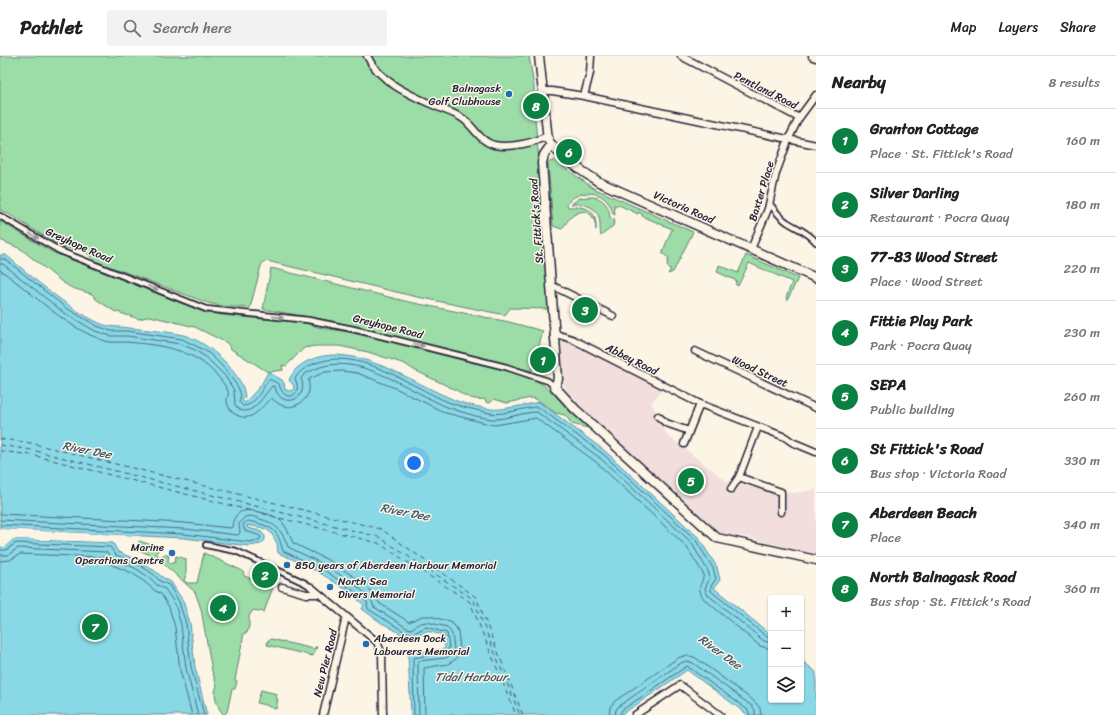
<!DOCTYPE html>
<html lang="en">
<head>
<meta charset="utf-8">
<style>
	:root { --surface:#fff; --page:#f2f2f2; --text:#202124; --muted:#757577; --line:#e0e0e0; --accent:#0b8043 }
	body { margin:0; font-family:Sriracha,sans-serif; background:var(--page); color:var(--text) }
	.controls { position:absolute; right:12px; bottom:12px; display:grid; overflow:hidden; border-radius:4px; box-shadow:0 1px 3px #0004 }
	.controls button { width:36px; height:36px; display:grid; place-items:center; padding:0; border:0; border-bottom:1px solid var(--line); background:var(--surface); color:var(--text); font:20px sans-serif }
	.you { position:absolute; left:414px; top:407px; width:14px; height:14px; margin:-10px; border:3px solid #fff; border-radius:50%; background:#1a73e8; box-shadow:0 0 0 6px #1a73e833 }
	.badge { display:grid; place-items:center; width:26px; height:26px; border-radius:50%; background:var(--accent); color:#fff; font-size:13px; font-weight:700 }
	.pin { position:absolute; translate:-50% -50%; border:2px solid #fff; box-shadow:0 1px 4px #0006 }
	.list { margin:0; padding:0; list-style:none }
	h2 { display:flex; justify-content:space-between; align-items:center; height:52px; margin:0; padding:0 16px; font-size:17px }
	h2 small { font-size:13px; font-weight:400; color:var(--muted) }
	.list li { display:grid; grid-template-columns:26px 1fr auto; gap:12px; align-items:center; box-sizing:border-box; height:64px; padding:0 16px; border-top:1px solid var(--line) }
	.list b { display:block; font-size:15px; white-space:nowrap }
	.list p { margin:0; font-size:13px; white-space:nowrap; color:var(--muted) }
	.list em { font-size:13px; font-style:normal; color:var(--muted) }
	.icon { flex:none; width:22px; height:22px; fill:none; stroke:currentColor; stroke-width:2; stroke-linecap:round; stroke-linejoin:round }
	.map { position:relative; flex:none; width:816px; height:659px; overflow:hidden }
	header { display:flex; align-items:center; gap:24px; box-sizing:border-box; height:56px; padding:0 20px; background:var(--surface); border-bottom:1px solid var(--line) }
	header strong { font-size:19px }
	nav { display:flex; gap:22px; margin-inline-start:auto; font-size:14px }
	.search { width:280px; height:36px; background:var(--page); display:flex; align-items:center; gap:10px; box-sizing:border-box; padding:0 14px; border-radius:4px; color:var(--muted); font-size:15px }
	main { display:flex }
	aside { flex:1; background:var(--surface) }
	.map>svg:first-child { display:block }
	.built { fill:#f1dedd }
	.green { fill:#9cdda7; stroke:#5f8071 }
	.water { fill:#89d8e6; stroke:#608fa2 }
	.pier { fill:#fcf5e5 }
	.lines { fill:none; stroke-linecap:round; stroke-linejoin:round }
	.shore { stroke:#4b6b7f; stroke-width:1 }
	.ferry { stroke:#41596e; stroke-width:1; stroke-dasharray:5 4; stroke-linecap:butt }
	.pedestrian-casing { stroke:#22223b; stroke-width:8 }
	.minor-casing { stroke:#22223b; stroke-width:9 }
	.tertiary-casing { stroke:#22223b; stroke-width:11 }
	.pedestrian { stroke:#fcf5e5; stroke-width:4.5 }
	.minor { stroke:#fcf5e5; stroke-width:6 }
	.tertiary { stroke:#fcf5e5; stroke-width:8 }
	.oneway { fill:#9a9698 }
	.poi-dot { fill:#1f6fb2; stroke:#fcf5e5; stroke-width:1.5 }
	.labels { text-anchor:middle; stroke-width:3; stroke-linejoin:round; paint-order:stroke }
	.poi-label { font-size:11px; fill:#22223b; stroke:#fcf5e5; text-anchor:start }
	.street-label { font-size:11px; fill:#22223b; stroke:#fcf5e5 }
	.water-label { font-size:12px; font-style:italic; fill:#41596e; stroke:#fcf5e5 }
</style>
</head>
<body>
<header>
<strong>Pathlet</strong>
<div class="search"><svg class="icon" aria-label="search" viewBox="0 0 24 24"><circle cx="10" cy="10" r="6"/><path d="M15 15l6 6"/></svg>Search here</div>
<nav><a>Map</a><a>Layers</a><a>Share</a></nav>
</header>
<main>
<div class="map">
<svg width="816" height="659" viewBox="0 0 816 659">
	<rect width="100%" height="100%" fill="#fcf5e5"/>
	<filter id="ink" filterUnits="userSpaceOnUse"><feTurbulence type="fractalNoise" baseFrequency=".025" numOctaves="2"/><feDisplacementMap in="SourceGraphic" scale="8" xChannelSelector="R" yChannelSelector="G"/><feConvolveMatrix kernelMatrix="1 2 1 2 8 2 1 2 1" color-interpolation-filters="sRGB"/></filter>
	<g filter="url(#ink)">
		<!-- built -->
		<polygon class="built" points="559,284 567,285 664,331 651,347 667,379 729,427 781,436 793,437 816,434 816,499 747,481 722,479 706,468 565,337"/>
		<!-- green -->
		<g class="green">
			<path d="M0,0h529l5,31 1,32 4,42 10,148 -39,-1 -5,7 -92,-19 -146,-35 -4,1 -2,4 -11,42 -29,-2 -13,-3 -113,-42c-6,-5 -10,-12 -17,-14l-4,2 -8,-1 -11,-5 -48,-30 -7,-3z"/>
			<path d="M554,104l39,28 100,44 -20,40 -5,2 3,-5 -3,-1 -1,-4 2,-6 -7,-5 10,-24 -30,-13v-2l-3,-2 -1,2 -19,-9h-5l1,10 -2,-1c-1,-5 -3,-10 -7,-14 -10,-11 -32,-8 -39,4l1,3c19,-1 29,2 28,23 -1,-9 -2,-16 -12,-19 -12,2 -16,9 -22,18l-9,-3 -5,-63z"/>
			<path d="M588,141c14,-1 21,7 22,21l5,1 -2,7 -12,10c-1,-5 -1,-9 -1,-13 -1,-17 -16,-20 -29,-19l9,-6z"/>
			<path d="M0,165l52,31 152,60 18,3 84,8c16,7 30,6 47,10 39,8 78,19 117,29 22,5 47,8 67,19 13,7 21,18 31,29 6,6 14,12 20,18l-16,-4 -7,-9 -9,-2 -20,-14 -5,-1 -24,5 -13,-4 -4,4 -4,-1 -1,-3c-9,2 -20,-2 -27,-8l-44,-21 -9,-6 -37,-12 -29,-6h-24l-11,2 -18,18 -4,-1 1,5 -15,2 -37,-23 -4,-6 -32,-16 -45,-11 -11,3 -25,-8 -18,-12 -4,-5 -20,-6 -10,-6 -41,-33 -21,-9z"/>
			<polygon points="746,199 798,222 787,245 786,242 792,226 749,207 738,230 735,228 737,225 717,216 719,209 738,217"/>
			<polygon points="271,212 409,246 509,266 543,275 532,315 331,265 263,253"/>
			<path d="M139,485l19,6 -1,8 3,2 4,-2h5l-1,6 3,3 4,-2 1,-6 10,3v16l-2,5 3,3h10l7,-30 39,18 1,5 29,11 -9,25 -11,-2 -4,6v10l-2,7h-3l-9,47 2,1 -2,8h-3l-5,23 -3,3c-6,-6 -12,-21 -7,-29l-5,-15 -11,-62 -6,-17 -38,-34 -18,-8z"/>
			<polygon points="271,583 314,593 315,591 317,591 313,600 267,589 268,584 270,584"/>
			<polygon points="261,634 277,638 276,643 278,643 276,653 269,651 269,650 257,647"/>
		</g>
		<!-- water -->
		<g class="water">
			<path d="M0,199h6c27,23 61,53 93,68 11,5 19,3 30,5 18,2 37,3 54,7 23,6 49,30 59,50 2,4 2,8 3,12l-3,3 3,3 16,-18 7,-13 14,8 2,3 1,7 6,1c6,-4 1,-7 -2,-11 2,-4 5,-9 8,-12 44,-36 112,13 153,30 12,6 28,9 41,11 9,2 37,-5 48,-7l66,49 93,86 19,30 3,13 -6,8 57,47v65h30v-40l15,12v43h-68l-61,-45 -66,45h-210l-3,-61 37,-5 -1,-14 -18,-4 -9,6 -9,1 -24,-14h-1l-21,-15 2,-4c-25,-23 -54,-39 -86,-52l-1,-10c-3,-3 -3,-6 -5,-9 -5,-7 -17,-7 -25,-9l1,3 12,3 5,5v4l-4,4 -12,2 -65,-8 -184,-9z"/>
			<polygon points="13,483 113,487 118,496 140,505 148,511 155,515 162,521 171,526 183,545 190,567 195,611 207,659 0,659 0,490 2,490 10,487"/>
		</g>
		<!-- pier -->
		<g class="pier">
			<polygon points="0,473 140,480 140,482 0,475"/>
			<polygon points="13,481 113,485 116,486 13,483 5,491 0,490 0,488 4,489"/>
		</g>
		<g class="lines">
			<!-- shore -->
			<g class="shore">
				<path d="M0,203h5l61,49 31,18 14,5h16l55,8 22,11 6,4 13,13 15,20 3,8 -2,7 4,4c12,0 20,-19 26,-27l10,5c5,21 25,12 16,-5 4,-8 9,-10 16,-14 45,-21 97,20 137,37 13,5 28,8 42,11 12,3 35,-6 48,-6l65,47 92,85 18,29 3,11 -5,7v5l56,46 4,1"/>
				<path d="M0,208h3l60,48 32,19 16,5h16l54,8 14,6 12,8 18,18 9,14 1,15c14,18 28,-9 37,-19l3,1c5,23 35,14 26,-9 3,-4 7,-6 12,-8 43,-21 96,21 134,37 11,4 33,11 45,12 13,1 31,-7 45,-7l63,46 91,84 17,29 2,7 -5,10 2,6 57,47 7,2"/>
				<path d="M0,214c35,24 64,57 105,71 7,2 14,1 21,1 24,2 53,5 73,18 11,7 23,19 29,31 1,3 -1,6 -1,9 0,7 5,14 12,16 14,6 23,-10 32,-18 3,2 6,5 10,7 11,5 25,-2 28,-14 1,-4 -1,-9 0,-12l16,-7 17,-1 15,2 38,15 51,25 43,11 6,1 41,-7 60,44 90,84 17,27c2,10 -9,12 1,26l56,47 11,3"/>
				<path d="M0,458l185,9 45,5 2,-1c2,-18 14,-18 28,-15 8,2 15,4 21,9 6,6 9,15 12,22l37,18 32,21 13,13 4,8 30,19 13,-6h8l20,6 5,4 3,5 2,19 -4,9 -8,5 -24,4 1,47"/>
				<path d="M0,464l184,9 54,6 2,-2 -1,-10 6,-6c5,-2 10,0 15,2 16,4 23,13 28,28l39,19 31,21 13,12 3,8 33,21 4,1 9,-6 7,-1 20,5 5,7 2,15 -4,7 -5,2 -26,3 -1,2 1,52"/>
				<path d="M0,469l184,9 65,8 10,-2 2,-3 -3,-2 -13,-4 -2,-5 2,-4c4,-2 7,0 12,1 19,5 21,10 26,28l41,19 30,21 13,11 1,7 37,23 7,2 14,-7 21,6 2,15 -2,4 -34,6 1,57"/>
				<polyline points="0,494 6,494 16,487 110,491 116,499 138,508 153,518 160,525 169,529 179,546 186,568 191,611 204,659"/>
				<polyline points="0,499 8,499 18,492 107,496 113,503 135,512 150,522 157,529 165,533 175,548 181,569 186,612 198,659"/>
				<polyline points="0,505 10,504 20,498 103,501 110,508 132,517 146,527 154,534 161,538 169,551 175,571 180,614 192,659"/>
				<polyline points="609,659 610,651 615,645 678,602 687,599 696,602 755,646 760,652 761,659"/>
				<polyline points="615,659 616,654 619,650 681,607 687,605 693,607 752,650 755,654 755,659"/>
				<polyline points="620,659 622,654 687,610 748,654 750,659"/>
			</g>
			<!-- ferry -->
			<g class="ferry">
				<polyline points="0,383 26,386 381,473 476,541 523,659"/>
				<polyline points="0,389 32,394 379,481 473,543 520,659"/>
				<polyline points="0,395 32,399 378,487 470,546 516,659"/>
			</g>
			<!-- pedestrian casing -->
			<g class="pedestrian-casing">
				<g id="pedestrian">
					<path d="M770,148c5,7 10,13 17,18 11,7 21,10 29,20"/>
					<polyline points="0,160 60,195 206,253 308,264 353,273 506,311 548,325 554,330"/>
					<polyline points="206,489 236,495 305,527 311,531"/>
				</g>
			</g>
			<!-- minor casing -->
			<g class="minor-casing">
				<g id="minor">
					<path d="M367,0c14,28 46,40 73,52 7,3 16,6 22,10 12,8 17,23 32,27 17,3 39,-2 53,-9"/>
					<polyline points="681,0 799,62"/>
					<polyline points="544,35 552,35 584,40 816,89"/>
					<polyline points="584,40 590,17 591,0"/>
					<polyline points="751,193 768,153 776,117 789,82 799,62 816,39"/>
					<polyline points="551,229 613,260"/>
					<polyline points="554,280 559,279 572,283 700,348 785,381 792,386 816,396"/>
					<polyline points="695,295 816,352"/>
					<polyline points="658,360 666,367 689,375"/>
					<polyline points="758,371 739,421 781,436 781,456"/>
					<polyline points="684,388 700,348"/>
					<polyline points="731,433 739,421"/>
					<polyline points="282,531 306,538 318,538"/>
					<polyline points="311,531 377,586 382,598 383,659"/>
					<polyline points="323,659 346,561"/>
					<polyline points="635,659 680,629 720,659"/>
				</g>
			</g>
			<!-- tertiary casing -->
			<g class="tertiary-casing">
				<g id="tertiary">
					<path d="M539,0l9,84c10,15 36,33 51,42l217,96"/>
					<polyline points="813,0 816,1"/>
					<polyline points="551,89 544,99 542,107 558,323 556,328 554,330 575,353 717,482 816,504"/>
				</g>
			</g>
			<!-- pedestrian -->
			<use href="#pedestrian" class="pedestrian"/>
			<!-- minor -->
			<use href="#minor" class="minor"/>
			<!-- tertiary -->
			<use href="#tertiary" class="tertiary"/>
		</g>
		<!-- one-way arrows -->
		<defs><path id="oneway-solid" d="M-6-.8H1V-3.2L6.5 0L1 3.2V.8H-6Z"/></defs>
		<g class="oneway">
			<use href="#oneway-solid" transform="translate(34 180) rotate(31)"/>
			<use href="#oneway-solid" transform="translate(153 232) rotate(22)"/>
			<use href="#oneway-solid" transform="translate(278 261) rotate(6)"/>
			<use href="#oneway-solid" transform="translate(419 289) rotate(14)"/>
		</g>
	</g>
	<!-- markers -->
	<g class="poi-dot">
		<circle cx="509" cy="38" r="4"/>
		<circle cx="172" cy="497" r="4"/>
		<circle cx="287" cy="509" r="4"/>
		<circle cx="330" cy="531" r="4"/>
		<circle cx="366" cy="588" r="4"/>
	</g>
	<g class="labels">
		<!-- poi labels -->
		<g class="poi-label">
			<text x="501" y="36" text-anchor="end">Balnagask<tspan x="501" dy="13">Golf Clubhouse</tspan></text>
			<text x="164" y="495" text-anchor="end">Marine<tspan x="164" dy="13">Operations Centre</tspan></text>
			<text x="295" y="513">850 years of Aberdeen Harbour Memorial</text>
			<text x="338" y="529">North Sea<tspan x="338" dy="13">Divers Memorial</tspan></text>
			<text x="374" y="586">Aberdeen Dock<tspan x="374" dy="13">Labourers Memorial</tspan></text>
		</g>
		<!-- street labels -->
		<g class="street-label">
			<text transform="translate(766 34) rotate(27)" y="4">Pentland Road</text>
			<text transform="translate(761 135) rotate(-73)" y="4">Baxter Place</text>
			<text transform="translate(684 151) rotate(24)" y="4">Victoria Road</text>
			<text transform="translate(536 165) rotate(-94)" y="4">St. Fittick's Road</text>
			<text transform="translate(79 189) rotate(24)" y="4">Greyhope Road</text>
			<text transform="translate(388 270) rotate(14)" y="4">Greyhope Road</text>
			<text transform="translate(632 303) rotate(27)" y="4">Abbey Road</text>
			<text transform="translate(760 315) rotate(25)" y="4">Wood Street</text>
			<text transform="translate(325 607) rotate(-76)" y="4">New Pier Road</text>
		</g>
		<!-- water labels -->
		<g class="water-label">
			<text transform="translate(87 394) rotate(11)" y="4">River Dee</text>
			<text transform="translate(405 456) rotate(11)" y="4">River Dee</text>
			<text transform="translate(720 596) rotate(36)" y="4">River Dee</text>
			<text x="471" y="625">Tidal Harbour</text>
		</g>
	</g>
</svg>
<div class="controls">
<button>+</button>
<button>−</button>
<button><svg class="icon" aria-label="layers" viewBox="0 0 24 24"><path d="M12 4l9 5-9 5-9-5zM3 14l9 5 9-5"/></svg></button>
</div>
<div class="you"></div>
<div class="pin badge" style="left:543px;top:304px">1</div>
<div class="pin badge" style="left:265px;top:519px">2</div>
<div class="pin badge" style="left:585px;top:254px">3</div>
<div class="pin badge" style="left:223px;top:552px">4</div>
<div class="pin badge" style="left:691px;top:425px">5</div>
<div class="pin badge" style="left:569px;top:96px">6</div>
<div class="pin badge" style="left:95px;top:571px">7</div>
<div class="pin badge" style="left:536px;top:50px">8</div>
</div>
<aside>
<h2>Nearby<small>8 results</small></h2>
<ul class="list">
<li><span class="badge">1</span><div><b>Granton Cottage</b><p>Place · St. Fittick's Road</p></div><em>160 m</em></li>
<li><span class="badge">2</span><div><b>Silver Darling</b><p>Restaurant · Pocra Quay</p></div><em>180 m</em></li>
<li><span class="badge">3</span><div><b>77-83 Wood Street</b><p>Place · Wood Street</p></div><em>220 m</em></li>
<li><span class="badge">4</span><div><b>Fittie Play Park</b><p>Park · Pocra Quay</p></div><em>230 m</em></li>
<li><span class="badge">5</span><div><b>SEPA</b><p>Public building</p></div><em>260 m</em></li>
<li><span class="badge">6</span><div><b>St Fittick's Road</b><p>Bus stop · Victoria Road</p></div><em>330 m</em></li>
<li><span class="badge">7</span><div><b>Aberdeen Beach</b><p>Place</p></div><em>340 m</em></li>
<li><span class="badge">8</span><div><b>North Balnagask Road</b><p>Bus stop · St. Fittick's Road</p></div><em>360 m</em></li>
</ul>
</aside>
</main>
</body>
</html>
